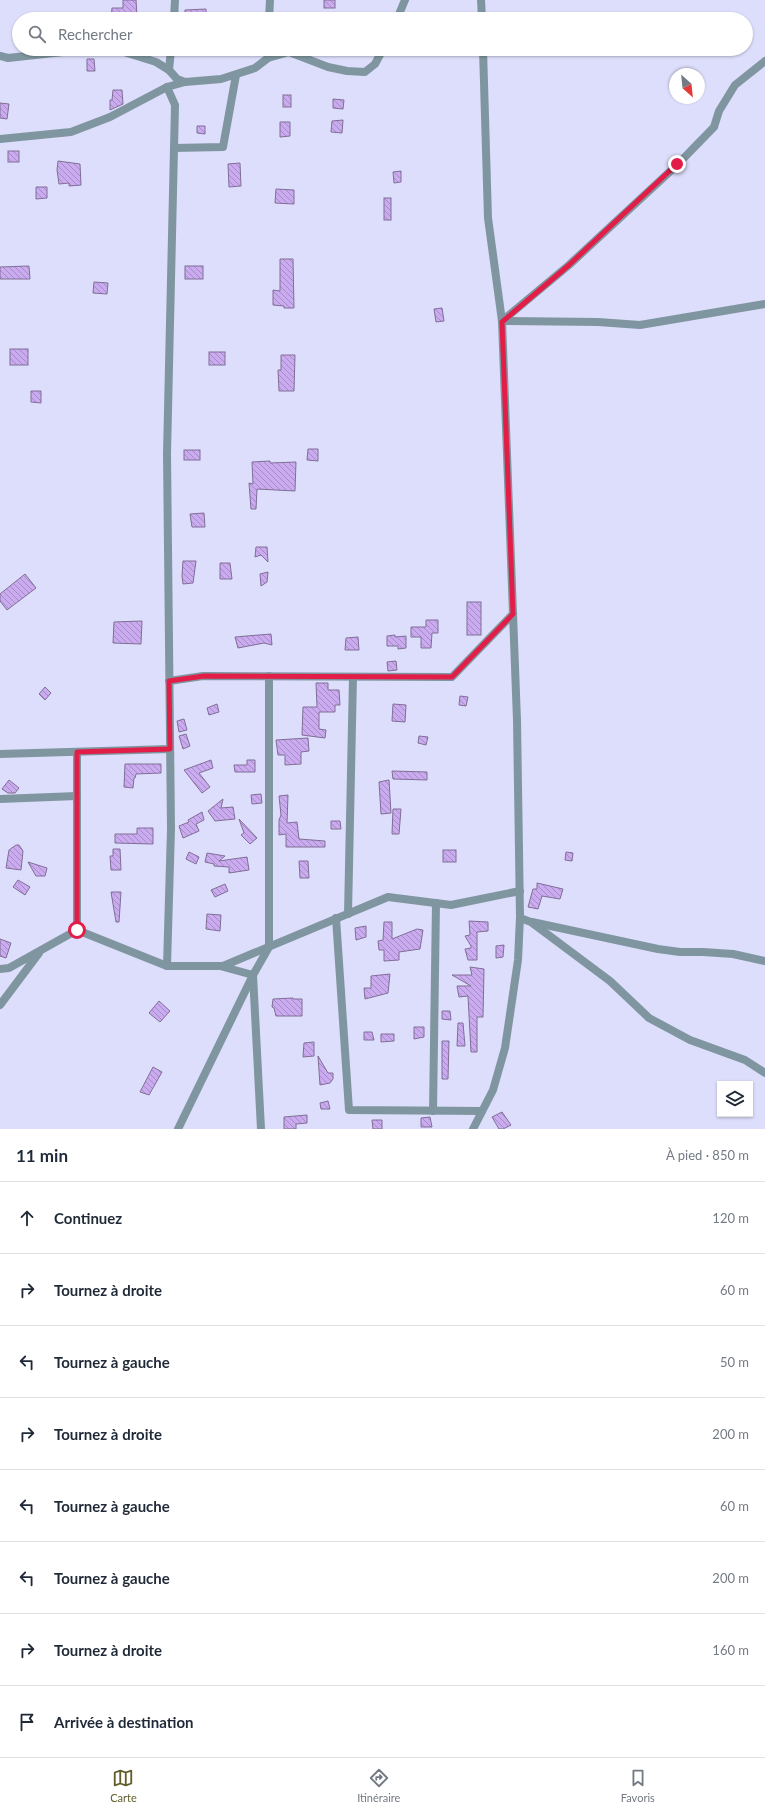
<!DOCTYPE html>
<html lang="fr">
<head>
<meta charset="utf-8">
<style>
	:root { --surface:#fff; --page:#f2f2f3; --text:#1f2937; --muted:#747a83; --line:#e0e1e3; --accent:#605d29 }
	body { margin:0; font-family:Lato,sans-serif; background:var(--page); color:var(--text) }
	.controls { position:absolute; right:12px; bottom:12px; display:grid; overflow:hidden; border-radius:0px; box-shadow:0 1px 3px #0004 }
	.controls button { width:36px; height:36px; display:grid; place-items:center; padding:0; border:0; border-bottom:1px solid var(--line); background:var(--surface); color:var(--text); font:20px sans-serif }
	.compass { position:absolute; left:669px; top:68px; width:36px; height:36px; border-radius:50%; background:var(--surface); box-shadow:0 1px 3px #0004; rotate:153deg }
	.stop { position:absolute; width:12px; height:12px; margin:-9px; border:3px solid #e11d48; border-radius:50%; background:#fff }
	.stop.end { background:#e11d48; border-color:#fff; box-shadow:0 1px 4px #0008 }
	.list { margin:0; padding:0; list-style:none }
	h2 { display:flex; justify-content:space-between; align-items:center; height:52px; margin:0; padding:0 16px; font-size:17px }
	h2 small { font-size:13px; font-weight:400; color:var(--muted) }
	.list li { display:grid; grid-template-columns:26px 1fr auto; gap:12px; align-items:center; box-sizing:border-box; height:72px; padding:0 16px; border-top:1px solid var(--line) }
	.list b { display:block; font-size:15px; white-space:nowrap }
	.list em { font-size:13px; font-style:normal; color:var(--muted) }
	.icon { flex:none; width:22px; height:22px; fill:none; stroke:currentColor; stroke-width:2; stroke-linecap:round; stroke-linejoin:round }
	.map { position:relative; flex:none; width:765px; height:1129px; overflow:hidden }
	.search { position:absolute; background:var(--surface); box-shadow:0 1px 3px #0004; left:12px; right:12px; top:12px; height:44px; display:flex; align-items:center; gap:10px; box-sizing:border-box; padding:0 14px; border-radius:22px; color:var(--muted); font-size:15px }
	.sheet { height:628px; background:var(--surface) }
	nav { display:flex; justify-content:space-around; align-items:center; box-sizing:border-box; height:56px; border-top:1px solid var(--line); background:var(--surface); font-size:11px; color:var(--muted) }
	nav a { display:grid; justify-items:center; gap:2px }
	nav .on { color:var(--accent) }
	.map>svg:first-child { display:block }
	.building { fill:url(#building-back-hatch); stroke:#806e97 }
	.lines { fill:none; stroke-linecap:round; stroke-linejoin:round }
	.minor { stroke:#7f96a0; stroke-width:8 }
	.route { stroke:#e11d48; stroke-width:5 }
</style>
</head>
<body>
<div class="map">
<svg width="765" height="1129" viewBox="0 0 765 1129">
	<defs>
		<pattern id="building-back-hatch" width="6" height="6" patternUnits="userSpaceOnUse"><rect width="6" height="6" fill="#cbabf0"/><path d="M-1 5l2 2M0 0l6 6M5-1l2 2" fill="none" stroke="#a68cc5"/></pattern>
	</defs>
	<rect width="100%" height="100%" fill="#dddefb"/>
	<!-- building -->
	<g class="building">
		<polygon points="123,0 136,0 137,16 124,16 124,19 111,19 112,8 123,8"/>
		<rect x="324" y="0" width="11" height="8"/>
		<polygon points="206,9 206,19 185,19 185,10"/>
		<polygon points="87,59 94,59 95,71 87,71"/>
		<polygon points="113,90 122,90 123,104 110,110 110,100 112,100"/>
		<rect x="283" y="95" width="8" height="12"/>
		<polygon points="333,99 344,100 343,109 333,108"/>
		<polygon points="0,103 9,104 7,119 0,118"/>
		<polygon points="343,120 342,133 331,132 332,121"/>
		<polygon points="280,122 290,122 290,136 280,137"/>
		<polygon points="197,126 205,126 205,134 197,133"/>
		<rect x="8" y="151" width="11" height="11"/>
		<polygon points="58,161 80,164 81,185 69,186 69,183 59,184 57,170"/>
		<polygon points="240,163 241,186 229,187 228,164"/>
		<polygon points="401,171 401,182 394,183 393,172"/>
		<polygon points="36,187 47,187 47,198 36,199"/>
		<polygon points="276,189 294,190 294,204 275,203"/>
		<rect x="384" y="198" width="7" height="22"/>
		<polygon points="280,259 293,259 294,308 284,308 284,306 273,305 273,290 280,291"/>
		<polygon points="29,266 30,279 0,279 0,267"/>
		<rect x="185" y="266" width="18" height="13"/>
		<polygon points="94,282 108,283 107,294 93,293"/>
		<polygon points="442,308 444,321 436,322 434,309"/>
		<rect x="10" y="349" width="18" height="16"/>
		<rect x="209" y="352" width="16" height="13"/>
		<polygon points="281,355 295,355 294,391 279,391 278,370 281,370"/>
		<polygon points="31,391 41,391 41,403 31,402"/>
		<polygon points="308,449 318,449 318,461 307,460"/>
		<rect x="184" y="450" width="16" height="10"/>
		<polygon points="270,461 270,463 296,462 295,491 257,489 256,509 251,509 249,483 253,484 252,462"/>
		<polygon points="204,513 205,527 192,527 190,514"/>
		<polygon points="256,547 267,547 268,562 261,555 255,557"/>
		<polygon points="183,561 196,561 193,583 183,584 182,576"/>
		<polygon points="220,563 230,563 232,579 220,579"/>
		<polygon points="268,572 267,582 261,586 260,574"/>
		<polygon points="25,574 36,588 7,610 0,601 0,594"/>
		<rect x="467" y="602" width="14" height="33"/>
		<polygon points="426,620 438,620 438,633 432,633 431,648 421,648 421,637 411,637 411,627 426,627"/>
		<polygon points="142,621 141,644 113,643 114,622"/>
		<polygon points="271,634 272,645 264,643 238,648 235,637"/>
		<polygon points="395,635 395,637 406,636 406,648 398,649 398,646 387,646 387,636"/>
		<polygon points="358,637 359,650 345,650 346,638"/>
		<polygon points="396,661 397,670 388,671 387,662"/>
		<polygon points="316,683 328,683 328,690 339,690 340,705 335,705 335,712 319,712 319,729 326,730 325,738 302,735 303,707 317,707"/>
		<polygon points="45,687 51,693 45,700 39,694"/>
		<polygon points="460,696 468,697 466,706 459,705"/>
		<polygon points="217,704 219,712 209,715 207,708"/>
		<polygon points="393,704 406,705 405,722 392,721"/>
		<polygon points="184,719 187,730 179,732 177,721"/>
		<polygon points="186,734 190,746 183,749 179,736"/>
		<polygon points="419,736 428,737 426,745 418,743"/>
		<polygon points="308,738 309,751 301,752 301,764 285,765 285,755 278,755 276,740"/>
		<polygon points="211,760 213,768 199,773 210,787 202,793 184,770"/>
		<polygon points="247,760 255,760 255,772 235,772 234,765 247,765"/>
		<polygon points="125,764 161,764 161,773 136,774 135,778 134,778 133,788 124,787"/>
		<polygon points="392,771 427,772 427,780 393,779"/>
		<polygon points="9,780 19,788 15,793 8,793 2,789"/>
		<polygon points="389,780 391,813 381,814 379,782"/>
		<polygon points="261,794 262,803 252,804 251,795"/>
		<polygon points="288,795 287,823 297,822 299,839 325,841 325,847 286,847 286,834 279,835 279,820 281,815 279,796"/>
		<polygon points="223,799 221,808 233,807 235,819 215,821 208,811"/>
		<polygon points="393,809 401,809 399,834 392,834"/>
		<polygon points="202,812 204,820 196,824 199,831 183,838 179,826 189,822 188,820"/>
		<polygon points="239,819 257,838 250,844 241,835 244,833"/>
		<polygon points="331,821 340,821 341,829 331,829"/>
		<polygon points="137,828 153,828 153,844 115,843 115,834 137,834"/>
		<polygon points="16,845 19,845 23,851 21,870 6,868 9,850"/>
		<polygon points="113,849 120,849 121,870 111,870 110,856 113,856"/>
		<rect x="443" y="850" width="13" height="12"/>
		<polygon points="189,852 199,857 196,864 186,859"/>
		<polygon points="566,852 573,853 572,861 565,860"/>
		<polygon points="207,853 225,856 219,861 247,857 249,870 229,873 229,867 214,866 214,864 205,862"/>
		<polygon points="299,861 308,861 309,878 300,878"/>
		<polygon points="28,862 47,868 45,876 36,876"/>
		<polygon points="18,880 30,887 25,895 13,887"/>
		<polygon points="537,883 563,889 560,899 542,896 538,909 528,907 533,889 537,889"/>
		<polygon points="225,884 228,891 215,897 211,890"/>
		<polygon points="111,892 121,892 119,922 116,922"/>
		<polygon points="207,914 221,915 220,931 206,929"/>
		<polygon points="469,921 488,922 488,931 477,932 477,960 468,960 465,949 471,948 471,946 465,936 470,935"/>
		<polygon points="384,922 392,922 392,939 417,929 423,930 420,949 399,952 399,960 384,961 384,950 379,950 378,941 383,940"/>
		<polygon points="366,926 366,937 356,940 355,928"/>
		<polygon points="0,939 11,943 6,958 0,956"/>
		<polygon points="504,945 503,957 496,958 496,946"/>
		<polygon points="470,967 484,969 483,1017 477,1017 477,1052 471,1052 468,996 459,997 457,986 471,986 452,975 472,975"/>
		<polygon points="390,974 388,993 365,999 364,988 371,988 371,976"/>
		<polygon points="293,998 293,999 302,999 302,1016 276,1016 274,1008 272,1007 273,999"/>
		<polygon points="159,1001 170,1011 160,1022 149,1013"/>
		<polygon points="442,1011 450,1011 451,1020 442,1019"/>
		<polygon points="458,1023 463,1023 465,1046 457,1046"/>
		<polygon points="414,1027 424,1027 424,1037 414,1039"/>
		<polygon points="364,1032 372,1032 374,1040 364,1040"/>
		<polygon points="381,1034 394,1034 394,1041 381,1042"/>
		<polygon points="442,1041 449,1041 448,1079 442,1079"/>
		<polygon points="314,1042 314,1056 303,1057 304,1043"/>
		<polygon points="318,1056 328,1073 333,1073 333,1079 330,1083 320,1085"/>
		<polygon points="153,1067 162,1072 149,1095 140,1092"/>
		<polygon points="328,1101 330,1109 321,1109 320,1103"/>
		<polygon points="502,1112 511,1125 503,1129 499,1129 492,1117"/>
		<polygon points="307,1115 307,1123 296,1124 296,1129 284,1129 284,1117"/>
		<polygon points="430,1117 432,1127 421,1127 421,1118"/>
		<polygon points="372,1120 382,1120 382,1129 373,1129"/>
	</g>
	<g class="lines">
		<!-- minor -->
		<g class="minor">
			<polyline points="481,0 482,19"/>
			<polyline points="174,19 175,0"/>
			<polyline points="269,19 270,0"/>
			<polyline points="397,19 405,0"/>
			<polyline points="0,56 8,58 63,52 124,52 156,62 169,70 177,79 185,82 221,79 255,68 268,58 268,49"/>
			<polyline points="268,58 289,52 328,67 347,71 365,72 375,64 383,49"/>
			<polyline points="169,70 171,49"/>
			<polyline points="0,139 71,132 110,117 167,87 185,82"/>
			<polyline points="174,148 223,147 236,75"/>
			<polyline points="502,321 569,265 677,165 714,127 719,111 735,85 765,61"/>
			<polyline points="502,321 598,322 640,325 765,304"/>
			<polyline points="169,681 203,676 452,677 513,614"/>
			<polyline points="77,752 77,930"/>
			<polyline points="0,754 170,749"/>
			<polyline points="0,799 77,796"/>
			<polyline points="348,914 353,677"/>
			<polyline points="336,918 349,1110 482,1111"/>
			<polyline points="520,918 531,922 610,981 649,1018 690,1040 745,1060 765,1073"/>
			<polyline points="532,922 658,949 680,952 703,952 733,954 765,961"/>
			<polyline points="77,930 167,966 223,966 388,897 451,905 520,891"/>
			<polyline points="167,966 171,829 167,454 175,105 167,87"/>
			<polyline points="220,966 253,975 261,1129"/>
			<polyline points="0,969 9,968 77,930"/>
			<polyline points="0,1005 39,953"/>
			<polyline points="433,1111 436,903"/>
			<polyline points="178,1129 253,975 269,947 269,676"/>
			<polyline points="473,1129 493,1090 505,1048 518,960 520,917 517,720 502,321 488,218 483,49"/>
		</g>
	</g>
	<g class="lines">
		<!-- route -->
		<polyline class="route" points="77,930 77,752 170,749 169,681 204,676 452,677 513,614 502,322 569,265 677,164"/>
	</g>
</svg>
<div class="controls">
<button><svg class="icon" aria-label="layers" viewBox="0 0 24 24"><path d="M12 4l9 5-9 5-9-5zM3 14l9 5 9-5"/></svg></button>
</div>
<svg class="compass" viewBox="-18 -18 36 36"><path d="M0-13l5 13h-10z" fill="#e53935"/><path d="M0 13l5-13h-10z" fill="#747a83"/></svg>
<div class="stop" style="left:77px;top:930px"></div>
<div class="stop end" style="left:677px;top:164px"></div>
<div class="search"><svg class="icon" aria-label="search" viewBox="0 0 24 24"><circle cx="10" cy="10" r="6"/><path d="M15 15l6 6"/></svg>Rechercher</div>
</div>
<section class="sheet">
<h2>11 min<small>À pied · 850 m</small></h2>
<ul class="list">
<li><svg class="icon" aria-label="ahead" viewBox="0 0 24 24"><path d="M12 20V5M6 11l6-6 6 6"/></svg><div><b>Continuez</b></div><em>120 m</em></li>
<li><svg class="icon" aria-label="right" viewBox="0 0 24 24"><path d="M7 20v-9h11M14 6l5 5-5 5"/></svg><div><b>Tournez à droite</b></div><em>60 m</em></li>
<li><svg class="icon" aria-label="left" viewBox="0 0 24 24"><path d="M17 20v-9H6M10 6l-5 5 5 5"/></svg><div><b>Tournez à gauche</b></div><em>50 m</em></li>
<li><svg class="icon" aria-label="right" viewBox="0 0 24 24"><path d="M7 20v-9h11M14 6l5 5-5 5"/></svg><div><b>Tournez à droite</b></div><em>200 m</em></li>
<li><svg class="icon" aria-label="left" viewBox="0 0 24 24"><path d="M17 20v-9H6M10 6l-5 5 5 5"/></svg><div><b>Tournez à gauche</b></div><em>60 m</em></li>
<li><svg class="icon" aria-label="left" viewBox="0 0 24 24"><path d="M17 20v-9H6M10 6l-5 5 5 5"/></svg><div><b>Tournez à gauche</b></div><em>200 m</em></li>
<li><svg class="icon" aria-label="right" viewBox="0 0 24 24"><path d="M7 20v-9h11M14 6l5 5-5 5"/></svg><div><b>Tournez à droite</b></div><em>160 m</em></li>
<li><svg class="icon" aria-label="arrive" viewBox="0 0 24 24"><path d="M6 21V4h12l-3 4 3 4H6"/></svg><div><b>Arrivée à destination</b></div></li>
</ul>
</section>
<nav>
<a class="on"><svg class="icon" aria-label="map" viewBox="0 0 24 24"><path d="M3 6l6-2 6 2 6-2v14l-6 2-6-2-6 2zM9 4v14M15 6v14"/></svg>Carte</a>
<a><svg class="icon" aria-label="directions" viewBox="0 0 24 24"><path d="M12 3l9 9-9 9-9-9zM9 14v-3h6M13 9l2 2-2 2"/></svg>Itinéraire</a>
<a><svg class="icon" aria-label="saved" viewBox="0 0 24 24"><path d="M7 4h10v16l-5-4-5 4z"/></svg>Favoris</a>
</nav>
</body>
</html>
